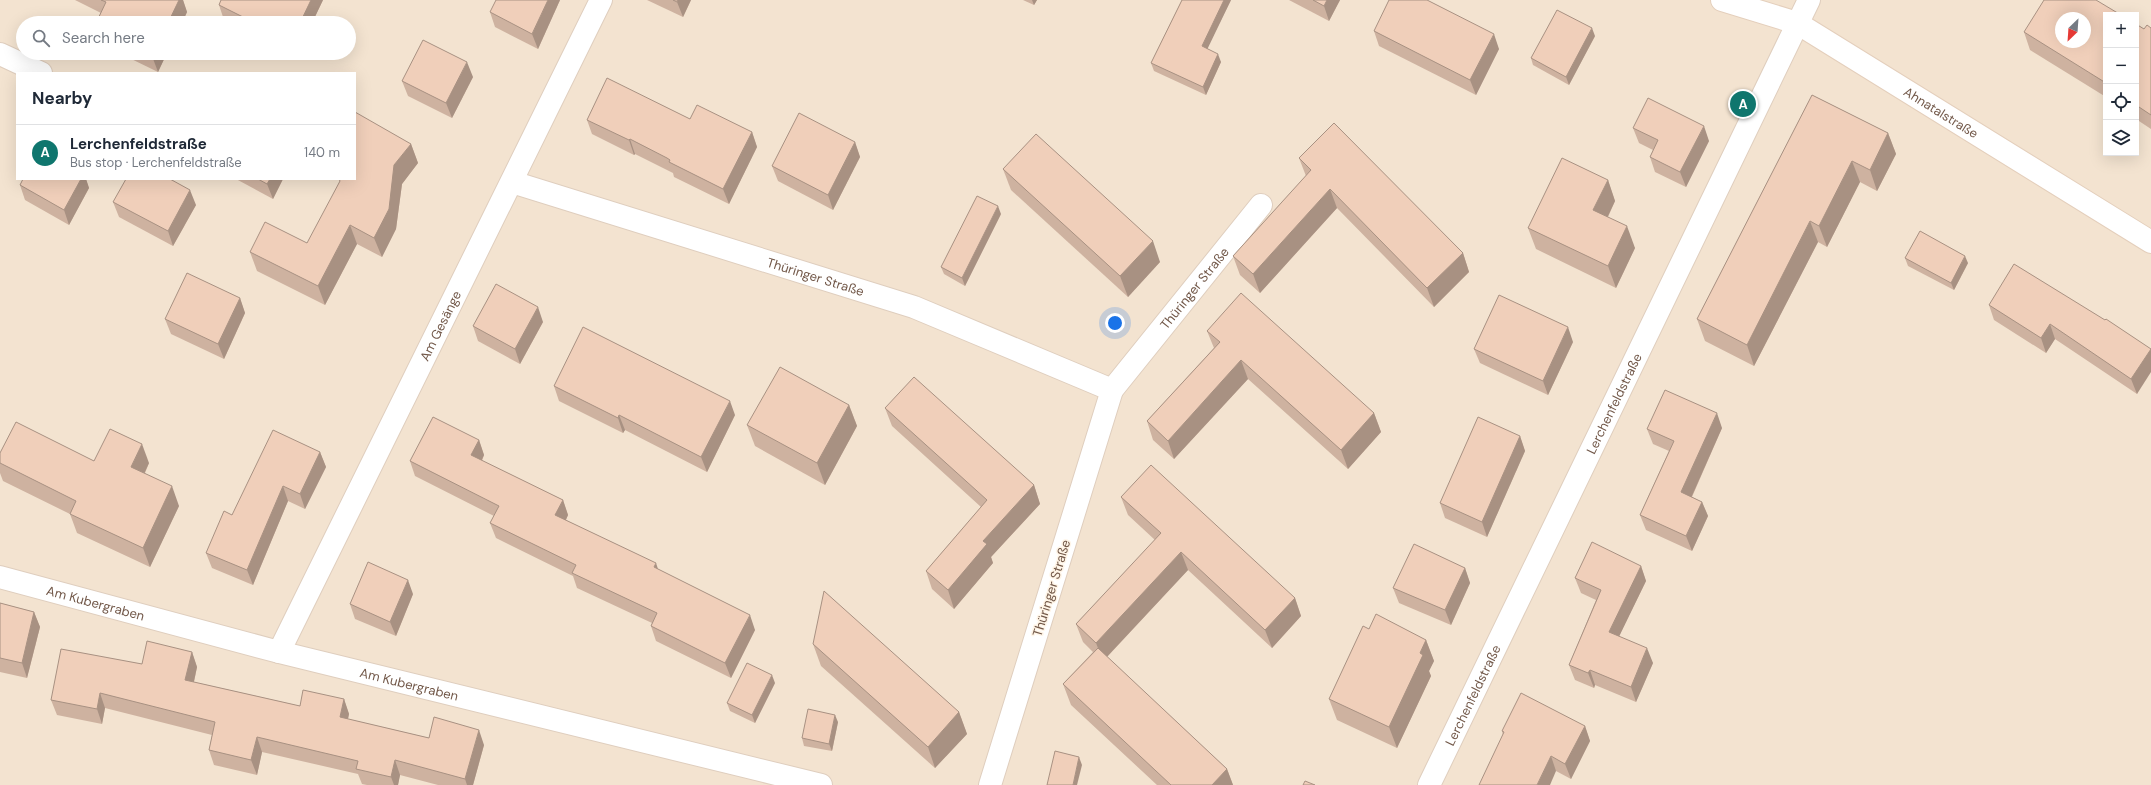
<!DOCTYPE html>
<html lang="en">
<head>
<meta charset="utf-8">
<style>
	:root { --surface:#fff; --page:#f6f6f7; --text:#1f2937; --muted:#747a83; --line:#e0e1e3; --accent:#0f766e }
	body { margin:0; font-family:"DM Sans",sans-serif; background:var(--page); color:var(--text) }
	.controls { position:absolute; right:12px; top:12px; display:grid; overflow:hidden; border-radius:0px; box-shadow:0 4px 16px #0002 }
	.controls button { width:36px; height:36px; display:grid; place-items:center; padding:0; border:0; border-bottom:1px solid var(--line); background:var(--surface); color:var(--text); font:20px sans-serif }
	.compass { position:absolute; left:2055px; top:12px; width:36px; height:36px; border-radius:50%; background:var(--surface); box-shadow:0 4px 16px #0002; rotate:205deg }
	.you { position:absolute; left:1115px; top:323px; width:14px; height:14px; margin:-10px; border:3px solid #fff; border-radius:50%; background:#1a73e8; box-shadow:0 0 0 6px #1a73e833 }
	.badge { display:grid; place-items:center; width:26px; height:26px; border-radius:50%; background:var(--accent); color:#fff; font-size:13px; font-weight:700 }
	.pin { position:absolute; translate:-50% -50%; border:2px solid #fff; box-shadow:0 1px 4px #0006 }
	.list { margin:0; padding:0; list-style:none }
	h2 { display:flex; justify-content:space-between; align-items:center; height:52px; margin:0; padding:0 16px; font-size:17px }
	h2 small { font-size:13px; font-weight:400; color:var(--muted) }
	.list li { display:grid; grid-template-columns:26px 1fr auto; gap:12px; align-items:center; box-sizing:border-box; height:56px; padding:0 16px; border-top:1px solid var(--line) }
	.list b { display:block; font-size:15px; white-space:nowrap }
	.list p { margin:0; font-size:13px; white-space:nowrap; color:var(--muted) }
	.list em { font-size:13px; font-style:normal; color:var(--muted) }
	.icon { flex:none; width:22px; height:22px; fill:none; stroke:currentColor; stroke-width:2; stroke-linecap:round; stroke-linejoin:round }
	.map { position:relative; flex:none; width:2151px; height:785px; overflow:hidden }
	.search { position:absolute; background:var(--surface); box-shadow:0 4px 16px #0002; left:16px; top:16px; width:340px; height:44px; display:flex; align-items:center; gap:10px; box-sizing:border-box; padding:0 14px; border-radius:22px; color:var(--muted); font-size:15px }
	.panel { position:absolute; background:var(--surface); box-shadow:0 4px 16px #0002; left:16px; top:72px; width:340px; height:108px; border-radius:0px }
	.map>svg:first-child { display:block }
	.residential { fill:#f3e3d0; fill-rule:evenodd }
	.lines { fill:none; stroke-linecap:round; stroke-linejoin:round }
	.street-casing { stroke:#dfcebe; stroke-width:24 }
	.secondary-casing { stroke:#e4cfbc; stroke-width:24 }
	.street { stroke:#fff; stroke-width:22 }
	.secondary { stroke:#fff; stroke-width:22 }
	.wall { fill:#ceb2a0 }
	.shaded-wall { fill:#a89182 }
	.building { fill:#f0cfba; stroke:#a89182; fill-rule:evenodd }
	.labels { text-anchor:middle; stroke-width:3; stroke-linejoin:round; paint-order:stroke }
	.street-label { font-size:13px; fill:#725849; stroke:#fff5e7 }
</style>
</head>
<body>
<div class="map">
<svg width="2151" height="785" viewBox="0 0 2151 785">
	<rect width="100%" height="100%" fill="#fcf1e1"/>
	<!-- residential -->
	<path class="residential" d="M0,0h2151v785h-2151zM2106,15h30v138h-30zM2061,18h24v24h-24zM23,23h326v30h-326zM17,73h338v106h-338z"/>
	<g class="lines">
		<!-- street casing -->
		<g class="street-casing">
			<g id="street">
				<polyline points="0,54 41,73"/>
				<path id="s1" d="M512,182l402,125 198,83 -122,395"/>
				<path id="s2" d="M1112,390l149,-185"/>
				<path id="s3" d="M0,577l279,75 542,133"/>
				<path id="s4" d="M279,652l322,-652"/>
				<path id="s5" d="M1429,785l380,-785"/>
			</g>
		</g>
		<!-- secondary casing -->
		<g class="secondary-casing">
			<g id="secondary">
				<path id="s6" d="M1722,0l75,23 354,219"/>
			</g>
		</g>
		<!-- street -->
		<use href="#street" class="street"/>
		<!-- secondary -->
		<use href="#secondary" class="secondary"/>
	</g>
	<!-- wall -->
	<g class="wall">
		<polygon points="75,0 183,0 187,12 182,23 96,23 101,13"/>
		<polygon points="221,0 323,0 312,23 231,23 224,20 219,5"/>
		<polygon points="560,0 538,49 495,27 490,12"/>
		<polygon points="647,0 691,0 683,17"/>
		<polygon points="1023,0 1037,0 1034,5"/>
		<polygon points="1182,0 1231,0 1207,48 1221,62 1206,95 1154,71 1151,63"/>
		<polygon points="1289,0 1340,0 1329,21"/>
		<polygon points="2106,15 2106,97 2030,50 2024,32"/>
		<polygon points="2136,24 2144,29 2151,28 2151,129 2136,119"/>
		<polygon points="1374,31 1499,49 1476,95 1379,46"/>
		<polygon points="1595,36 1569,85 1533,65 1531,58"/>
		<polygon points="119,53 167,53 158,72"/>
		<polygon points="291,53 298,53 296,56"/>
		<polygon points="473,77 452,118 408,96 402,81"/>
		<polygon points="1812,95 1888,133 1896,154 1877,191 1860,182 1827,247 1818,242 1754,366 1705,341 1697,319"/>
		<polygon points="690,119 752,132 757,147 729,204 674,177 673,173 635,154 634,155 592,134 587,120"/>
		<polygon points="1633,128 1709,141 1686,187 1655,172 1650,157 1653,150 1639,143"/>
		<polygon points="855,142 860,157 833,210 778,181 772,166"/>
		<polygon points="411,144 418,163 402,184 396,229 382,257 357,244 325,305 257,271 250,252 307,243"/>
		<polygon points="1299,158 1463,253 1469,272 1434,307 1337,208 1260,293 1240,275 1233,256 1306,176"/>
		<polygon points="1003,169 1160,262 1128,297 1011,190"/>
		<polygon points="23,179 86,179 89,188 69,225 25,200 20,185"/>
		<polygon points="236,179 283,179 273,199"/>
		<polygon points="1608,180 1615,201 1608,217 1635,248 1616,288 1536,249 1528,228"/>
		<polygon points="113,202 196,205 173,246 119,217"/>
		<polygon points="1001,214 965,286 944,274 941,267"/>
		<polygon points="1905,258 1968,263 1954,290 1908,266"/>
		<polygon points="240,298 245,313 224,359 171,334 165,319"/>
		<polygon points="1989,305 2151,349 2137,394 2055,339 2046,353 1994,320"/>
		<polygon points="543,322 520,364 478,341 473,326"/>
		<polygon points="1207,331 1374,413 1381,432 1348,469 1248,379 1174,459 1153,440 1147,421 1214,348"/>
		<polygon points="1573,342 1548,395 1480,363 1474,349"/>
		<polygon points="554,386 735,415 707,472 625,430 623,433 559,401"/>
		<polygon points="849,405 857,426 825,485 755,446 747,425"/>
		<polygon points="885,408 1034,485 1040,504 991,557 993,563 954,609 932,589 926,571 981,507 892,426"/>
		<polygon points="1722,428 1692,497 1702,502 1708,516 1692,551 1646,530 1640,515 1669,451 1653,444 1647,429"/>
		<polygon points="1520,436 1525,451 1487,537 1445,518 1440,503"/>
		<polygon points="479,440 484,455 482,461 563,500 568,515 566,520 658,569 755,630 731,678 656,641 651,626 652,623 577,588 573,576 496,538 490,523 494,516 415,476 410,461"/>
		<polygon points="320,452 326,467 305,509 288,501 253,585 212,568 206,553 232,515"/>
		<polygon points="0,453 94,461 149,463 145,473 179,506 150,567 77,533 70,514 3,481 0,473"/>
		<polygon points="1121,497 1295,598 1301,616 1272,648 1188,570 1107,657 1227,769 1233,785 1157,785 1071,705 1063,684 1093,652 1083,642 1076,624 1155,540 1128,515"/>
		<polygon points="1641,566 1646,581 1619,636 1653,663 1636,702 1595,685 1594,688 1575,680 1569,665 1596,600 1581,593 1575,578"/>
		<polygon points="1465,568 1470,583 1451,625 1399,603 1393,588"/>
		<polygon points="413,594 396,636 355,619 350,604"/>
		<polygon points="0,603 34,612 40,627 27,678 0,672"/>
		<polygon points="1369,629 1426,640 1434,661 1429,671 1431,676 1397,748 1337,720 1329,699"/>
		<polygon points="813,644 959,712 967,734 935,768 821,666"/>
		<polygon points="192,652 197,667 194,682 300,706 344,699 349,714 348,719 429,738 484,745 473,785 438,785 400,775 398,785 367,785 362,784 358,774 262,752 257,775 214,765 209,750 212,735 105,708 102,724 57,715 51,700 142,664"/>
		<polygon points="775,683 755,723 730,711 727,703"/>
		<polygon points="838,722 832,751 804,746 802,738"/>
		<polygon points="1585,726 1590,741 1571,779 1556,771 1503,735 1502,731"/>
	</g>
	<!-- shaded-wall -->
	<g class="shaded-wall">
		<polygon points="179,0 183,0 187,12 182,23 168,23"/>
		<polygon points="311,0 323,0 312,23 300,23"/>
		<polygon points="548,0 560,0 538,49 532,34"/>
		<polygon points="678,0 691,0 683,17 677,2"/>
		<polygon points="1032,0 1037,0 1034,5"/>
		<polygon points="1224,0 1231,0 1205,54 1202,46"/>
		<polygon points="1327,0 1340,0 1329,21 1324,6"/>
		<polygon points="1592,28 1595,36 1569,85 1566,77"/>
		<polygon points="1494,34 1499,49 1476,95 1470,80"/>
		<polygon points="153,53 167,53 158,72 152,56"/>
		<polygon points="1218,54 1221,62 1206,95 1203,87"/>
		<polygon points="467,62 473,77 452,118 446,103"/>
		<polygon points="1704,126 1709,141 1686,187 1680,172"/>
		<polygon points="752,132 757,147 729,204 723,189"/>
		<polygon points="1888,133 1896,154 1877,191 1870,170"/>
		<polygon points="630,139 635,154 634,155 629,140"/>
		<polygon points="855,142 860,157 833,210 828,195"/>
		<polygon points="411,144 418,163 402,184 396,229 382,257 374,238 394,165"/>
		<polygon points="1852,161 1860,182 1827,247 1819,226"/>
		<polygon points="81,179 86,179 89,188 69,225 64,210"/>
		<polygon points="270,179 283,179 273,199 267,184"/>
		<polygon points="1608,180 1615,201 1601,231 1593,210"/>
		<polygon points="1330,189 1337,208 1260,293 1253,274"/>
		<polygon points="190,190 196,205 173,246 168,231"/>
		<polygon points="998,206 1001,214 965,286 962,278"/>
		<polygon points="1810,221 1818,242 1754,366 1747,345"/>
		<polygon points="350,225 357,244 325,305 318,286"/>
		<polygon points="1627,226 1635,248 1616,288 1608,266"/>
		<polygon points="1153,241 1160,262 1128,297 1120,276"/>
		<polygon points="1463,253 1469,272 1434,307 1427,288"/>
		<polygon points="1965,256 1968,263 1954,290 1951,283"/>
		<polygon points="240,298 245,313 224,359 218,344"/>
		<polygon points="538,307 543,322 520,364 515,349"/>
		<polygon points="2050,324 2055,339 2046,353 2041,338"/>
		<polygon points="1568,327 1573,342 1548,395 1543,381"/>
		<polygon points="2151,349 2151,372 2137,394 2131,379"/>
		<polygon points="1241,360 1248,379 1174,459 1168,441"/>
		<polygon points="730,401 735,415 707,472 701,457"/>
		<polygon points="849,405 857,426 825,485 817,463"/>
		<polygon points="1374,413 1381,432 1348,469 1341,450"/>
		<polygon points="1717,413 1722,428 1687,507 1681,492"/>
		<polygon points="619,415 625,430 623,433 618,418"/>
		<polygon points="1520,436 1525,451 1487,537 1482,522"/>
		<polygon points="479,440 484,455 477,470 471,455"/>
		<polygon points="142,444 149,463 138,487 131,467"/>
		<polygon points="320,452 326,467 305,509 300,494"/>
		<polygon points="1034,485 1040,504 991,557 993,563 954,609 948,590 983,541"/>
		<polygon points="172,486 179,506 150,567 143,548"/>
		<polygon points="283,486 288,501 253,585 247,570"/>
		<polygon points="563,500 568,515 561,530 555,515"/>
		<polygon points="1702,502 1708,516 1692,551 1686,536"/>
		<polygon points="1181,552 1188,570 1103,661 1096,643"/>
		<polygon points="656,563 661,578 654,567"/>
		<polygon points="1641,566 1646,581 1614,647 1609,632"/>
		<polygon points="1465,568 1470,583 1451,625 1445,610"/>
		<polygon points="408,580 413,594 396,636 390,622"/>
		<polygon points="1295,598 1301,616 1272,648 1265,630"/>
		<polygon points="34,612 40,627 27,678 22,663"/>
		<polygon points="750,615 755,630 731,678 725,663"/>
		<polygon points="1426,640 1434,661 1429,671 1431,676 1397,748 1389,727 1420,653"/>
		<polygon points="1647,648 1653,663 1636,702 1631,687"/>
		<polygon points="192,652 197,667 191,695 185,680"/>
		<polygon points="1590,670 1595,685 1594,688 1588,673"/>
		<polygon points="772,675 775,683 755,723 752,715"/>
		<polygon points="100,693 105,708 102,724 97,709"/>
		<polygon points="344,699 349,714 345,732 340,717"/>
		<polygon points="959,712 967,734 935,768 928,747"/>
		<polygon points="835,715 838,722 832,751 829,744"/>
		<polygon points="1585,726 1590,741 1571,779 1565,764"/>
		<polygon points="479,730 484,745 473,785 467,785 465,779"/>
		<polygon points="257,737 262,752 257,775 251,760"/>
		<polygon points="1551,756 1556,771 1550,785 1537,785"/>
		<polygon points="1079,757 1082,765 1077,785 1073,785"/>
		<polygon points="395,760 400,775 398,785 394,785 391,777"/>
		<polygon points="1227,769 1233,785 1212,785"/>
	</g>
	<!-- building -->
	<g class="building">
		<polygon points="101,0 179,0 168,23 96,23 106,2"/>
		<polygon points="221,0 311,0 300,23 255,23 219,5"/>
		<polygon points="496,0 548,0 532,34 490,12"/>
		<polygon points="673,0 678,0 677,2"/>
		<polygon points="1182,0 1224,0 1202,46 1218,54 1203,87 1151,63"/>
		<polygon points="1313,0 1327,0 1324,6"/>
		<polygon points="1389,0 1427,0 1494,34 1470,80 1374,31"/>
		<path d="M2044,0h52l25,15h-15v68l-82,-51zM2061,18h24v24h-24z"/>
		<polygon points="1557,10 1592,28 1566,77 1531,58"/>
		<polygon points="2136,24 2144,29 2147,25 2151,28 2151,115 2136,105"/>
		<polygon points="423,40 467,62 446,103 402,81"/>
		<polygon points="146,53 153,53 152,56"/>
		<polygon points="607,78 690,119 697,105 752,132 723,189 669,162 670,160 667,158 630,139 629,140 587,120"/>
		<polygon points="1812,95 1888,133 1870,170 1852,161 1819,226 1810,221 1747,345 1697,319"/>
		<polygon points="1648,98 1704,126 1680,172 1650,157 1658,140 1633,128"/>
		<polygon points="355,112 411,144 394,165 389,209 374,238 350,225 318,286 250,252 265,222 307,243 340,181 339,179 355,179"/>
		<polygon points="799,113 855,142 828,195 772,166"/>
		<polygon points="1334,123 1463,253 1427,288 1330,189 1253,274 1233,256 1311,170 1299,158"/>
		<polygon points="1036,134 1153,241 1120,276 1003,169"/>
		<polygon points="1562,158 1608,180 1593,210 1627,226 1608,266 1528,228"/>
		<polygon points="23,179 81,179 64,210 20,185"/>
		<polygon points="126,179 170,179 190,190 168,231 113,202"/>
		<polygon points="258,179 270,179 267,184"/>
		<polygon points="977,196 998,206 962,278 941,267"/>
		<polygon points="1920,231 1965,256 1951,283 1905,258"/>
		<polygon points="2014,264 2105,320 2106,319 2151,349 2131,379 2050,324 2041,338 1989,305"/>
		<polygon points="187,273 240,298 218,344 165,319"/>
		<polygon points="496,284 538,307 515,349 473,326"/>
		<polygon points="1241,293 1374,413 1341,450 1241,360 1168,441 1147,421 1220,342 1207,331"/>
		<polygon points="1499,295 1568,327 1543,381 1474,349"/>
		<polygon points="583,327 730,401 701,457 619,415 618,418 554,386"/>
		<polygon points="780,367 849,405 817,463 747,425"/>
		<polygon points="914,377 1034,485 983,541 987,544 948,590 926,571 987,500 885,408"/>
		<polygon points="1665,390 1717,413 1681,492 1702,502 1686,536 1640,515 1674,441 1647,429"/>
		<polygon points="433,417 479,440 471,455 563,500 555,515 656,563 654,567 750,615 725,663 651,626 657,613 572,573 576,565 490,523 499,506 410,461"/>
		<polygon points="1478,417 1520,436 1482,522 1440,503"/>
		<polygon points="16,422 94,461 110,429 142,444 131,467 172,486 143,548 70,514 76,501 0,463 0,453"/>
		<polygon points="273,430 320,452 300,494 283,486 247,570 206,553 224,511 232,515"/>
		<polygon points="1151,465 1295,598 1265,630 1181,552 1096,643 1076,624 1161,533 1121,497"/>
		<polygon points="1592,542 1641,566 1609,632 1647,648 1631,687 1590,670 1588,673 1569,665 1601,590 1575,578"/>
		<polygon points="1414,544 1465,568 1445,610 1393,588"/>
		<polygon points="368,562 408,580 390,622 350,604"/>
		<polygon points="824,591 959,712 928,747 813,644"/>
		<polygon points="0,603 34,612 22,663 0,658"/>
		<polygon points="1376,614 1426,640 1420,653 1423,655 1389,727 1329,699 1363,626 1369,629"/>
		<polygon points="147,641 192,652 185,680 300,706 303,690 344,699 340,717 429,738 434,717 479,730 465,779 395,760 391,777 356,769 358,761 257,737 251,760 209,750 215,722 100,693 97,709 51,700 61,649 142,664"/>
		<polygon points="1098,648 1227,769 1212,785 1171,785 1063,684"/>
		<polygon points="747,663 772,675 752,715 727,703"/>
		<polygon points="1521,693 1585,726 1565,764 1551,756 1537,785 1479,785 1504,732 1502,731"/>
		<polygon points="808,709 835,715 829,744 802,738"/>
		<polygon points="1055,751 1079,757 1073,785 1047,785"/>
		<polygon points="1305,781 1315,785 1303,785"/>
	</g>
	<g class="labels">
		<!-- street labels -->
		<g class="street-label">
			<text dy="5" stroke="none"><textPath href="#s6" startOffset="248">Ahnatalstraße</textPath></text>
			<text dy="5" stroke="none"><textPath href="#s1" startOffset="318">Thüringer Straße</textPath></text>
			<text dy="5" stroke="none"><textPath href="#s2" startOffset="131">Thüringer Straße</textPath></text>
			<text dy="5" stroke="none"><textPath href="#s4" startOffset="364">Am Gesänge</textPath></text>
			<text dy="5" stroke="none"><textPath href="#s5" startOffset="424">Lerchenfeldstraße</textPath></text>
			<text transform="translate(1051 588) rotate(-73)" y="5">Thüringer Straße</text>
			<text dy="5" stroke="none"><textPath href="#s3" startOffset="99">Am Kubergraben</textPath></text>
			<text dy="5" stroke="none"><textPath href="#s3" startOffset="423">Am Kubergraben</textPath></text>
			<text dy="5" stroke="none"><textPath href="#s5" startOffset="100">Lerchenfeldstraße</textPath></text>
		</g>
	</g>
</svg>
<div class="controls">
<button>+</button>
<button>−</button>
<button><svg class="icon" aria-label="locate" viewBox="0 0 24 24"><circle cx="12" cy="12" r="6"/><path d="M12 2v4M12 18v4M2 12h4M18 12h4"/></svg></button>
<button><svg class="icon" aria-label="layers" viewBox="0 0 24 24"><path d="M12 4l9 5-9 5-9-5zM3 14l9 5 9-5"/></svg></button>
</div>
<svg class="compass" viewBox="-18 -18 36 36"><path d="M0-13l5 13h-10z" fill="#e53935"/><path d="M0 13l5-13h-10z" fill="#747a83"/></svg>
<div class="you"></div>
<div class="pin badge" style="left:1743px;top:104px">A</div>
<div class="search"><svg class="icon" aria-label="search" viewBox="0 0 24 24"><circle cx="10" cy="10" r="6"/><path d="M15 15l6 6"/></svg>Search here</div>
<section class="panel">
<h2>Nearby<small></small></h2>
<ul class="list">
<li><span class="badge">A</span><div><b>Lerchenfeldstraße</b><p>Bus stop · Lerchenfeldstraße</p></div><em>140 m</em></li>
</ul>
</section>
</div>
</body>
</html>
